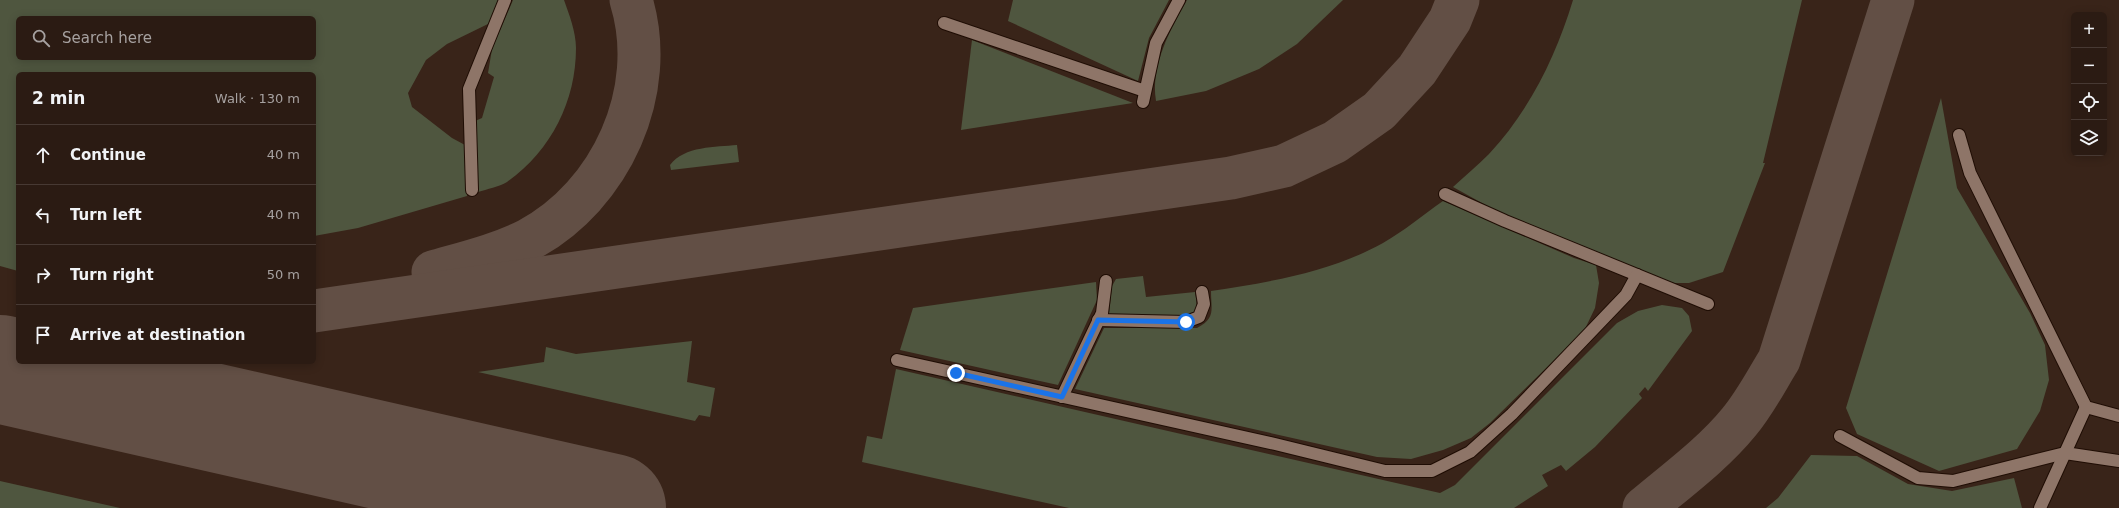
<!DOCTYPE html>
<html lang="en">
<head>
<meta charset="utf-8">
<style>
	:root { --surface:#2b1b13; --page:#372821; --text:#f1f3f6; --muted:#a6a1a0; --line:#473933 }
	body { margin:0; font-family:"DejaVu Sans",sans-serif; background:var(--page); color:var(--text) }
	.controls { position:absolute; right:12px; top:12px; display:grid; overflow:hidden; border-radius:6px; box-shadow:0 2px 10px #0003 }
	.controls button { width:36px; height:36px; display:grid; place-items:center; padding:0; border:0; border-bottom:1px solid var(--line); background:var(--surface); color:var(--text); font:20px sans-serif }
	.stop { position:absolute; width:12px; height:12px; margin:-9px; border:3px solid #1a73e8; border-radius:50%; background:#fff }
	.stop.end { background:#1a73e8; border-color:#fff; box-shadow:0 1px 4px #0008 }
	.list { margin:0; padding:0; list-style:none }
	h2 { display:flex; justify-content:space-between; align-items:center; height:52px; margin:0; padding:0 16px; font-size:17px }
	h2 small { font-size:13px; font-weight:400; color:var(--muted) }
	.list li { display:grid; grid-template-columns:26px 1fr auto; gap:12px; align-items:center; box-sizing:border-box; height:60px; padding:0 16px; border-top:1px solid var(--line) }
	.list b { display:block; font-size:15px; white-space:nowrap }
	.list em { font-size:13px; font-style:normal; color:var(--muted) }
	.icon { flex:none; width:22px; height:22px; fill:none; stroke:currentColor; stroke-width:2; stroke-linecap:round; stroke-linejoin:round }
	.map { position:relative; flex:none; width:2119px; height:508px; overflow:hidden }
	.search { position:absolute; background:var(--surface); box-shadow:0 2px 10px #0003; left:16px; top:16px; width:300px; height:44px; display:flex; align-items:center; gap:10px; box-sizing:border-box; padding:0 14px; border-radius:6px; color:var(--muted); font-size:15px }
	.panel { position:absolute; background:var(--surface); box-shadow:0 2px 10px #0003; left:16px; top:72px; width:300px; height:292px; border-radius:6px }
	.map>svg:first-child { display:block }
	.grass { fill:#4f563f; fill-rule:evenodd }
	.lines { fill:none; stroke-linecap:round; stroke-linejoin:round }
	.taxiway { stroke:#624f45; stroke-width:43 }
	.runway { stroke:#624f45; stroke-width:108 }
	.minor-casing { stroke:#1f0d04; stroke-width:14 }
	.minor { stroke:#8e7568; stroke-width:12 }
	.route { stroke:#1a73e8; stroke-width:5 }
</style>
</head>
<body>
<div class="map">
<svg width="2119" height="508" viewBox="0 0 2119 508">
	<rect width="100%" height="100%" fill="#392419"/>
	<!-- grass -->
	<g class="grass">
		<path d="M0,0h500l-10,23 -43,21 -21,16 -18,33 4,14 40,31 13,7 2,51 -109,32 -44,8v-162h-296v197l-18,-5zM18,18h296v40h-296z"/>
		<path d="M513,0h51c5,14 12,32 12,48 0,53 -25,103 -69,134 -8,5 -20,7 -29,10l-3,-71 7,-3 12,-41 -6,-4 4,-24z"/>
		<polygon points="1013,0 1169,0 1149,38 1138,81 1008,21"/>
		<path d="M1187,0h156l-46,44 -38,25 -53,22 -50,10c-6,-35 14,-71 31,-101z"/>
		<path d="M1573,0h229l-39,163h2l-42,109 -34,11h-15l-44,-15 -130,-55 -47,-26c12,-11 25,-22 36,-33 41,-44 67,-98 84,-154z"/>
		<polygon points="972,40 1133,103 961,130"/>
		<polygon points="1941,98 1957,188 2030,313 2045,345 2049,380 2040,411 2017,449 1939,471 1857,434 1846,408"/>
		<path d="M737,145l2,17 -68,8 -1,-5c14,-19 46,-18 67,-20z"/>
		<path d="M1443,201l131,57 22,7 3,18 -4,25 -11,23 -94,92 -19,15 -28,12 -32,9 -34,-2 -302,-68 29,-61h93c19,-10 14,-18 14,-37 59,-9 120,-19 172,-48 21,-12 40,-28 60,-42z"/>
		<path d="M1143,276l3,21 49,-5c2,10 3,18 -4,25l-78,1 -4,-4 3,-28 4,-7z"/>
		<polygon points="1096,282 1097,300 1058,385 900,350 913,308"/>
		<polygon points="1662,305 1682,308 1689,316 1692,331 1648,391 1645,387 1639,394 1642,398 1595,447 1566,471 1561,465 1542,475 1548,486 1514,508 1069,508 862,462 867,436 882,439 896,369 1440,493 1455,485 1617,323 1638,311"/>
		<polygon points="692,341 687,382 715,388 710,417 699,415 695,421 478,372 544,362 546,347 576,354"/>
		<polygon points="1811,455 1857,456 1908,484 1952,491 2014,478 2022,508 1766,508 1778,498"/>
		<polygon points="0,481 120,508 0,508"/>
	</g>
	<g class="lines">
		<!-- taxiway -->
		<g class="taxiway">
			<path d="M433,272c31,-9 65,-17 95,-32 83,-44 131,-149 103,-240"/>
			<polyline points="314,311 1231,178 1284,166 1335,142 1379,111 1417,70 1450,20 1458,0"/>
			<polyline points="0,340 18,340"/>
			<path d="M1644,508c32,-27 69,-54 95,-86 16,-19 27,-41 40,-62l114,-360"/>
		</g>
		<!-- runway -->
		<polyline class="runway" points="0,369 612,508"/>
		<!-- minor casing -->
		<g class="minor-casing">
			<g id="minor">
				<polyline points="944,23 1145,91"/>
				<polyline points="1143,102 1156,43 1179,0"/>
				<polyline points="1959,135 1970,173 2086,407 2119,416"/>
				<polyline points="472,190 469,89 505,0"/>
				<polyline points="1445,194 1505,221 1708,304"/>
				<polyline points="1098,320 1186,322 1199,317 1204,304 1202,292"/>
				<polyline points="897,360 1275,444 1385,471 1432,471 1470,452 1512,414 1626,295 1637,275"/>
				<polyline points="1062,397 1102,313 1106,281"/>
				<polyline points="1840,436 1918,478 1953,481 2065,453 2119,461"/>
				<polyline points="2040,508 2086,407"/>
			</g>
		</g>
		<!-- minor -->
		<use href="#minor" class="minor"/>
	</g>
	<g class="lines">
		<!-- route -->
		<polyline class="route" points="956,373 1062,397 1098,320 1186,322"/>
	</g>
</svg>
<div class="controls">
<button>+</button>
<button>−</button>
<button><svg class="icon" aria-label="locate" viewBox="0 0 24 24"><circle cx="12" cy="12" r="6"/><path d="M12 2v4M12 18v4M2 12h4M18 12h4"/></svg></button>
<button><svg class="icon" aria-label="layers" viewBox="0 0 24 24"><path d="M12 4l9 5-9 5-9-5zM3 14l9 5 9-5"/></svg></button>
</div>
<div class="stop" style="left:1186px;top:322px"></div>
<div class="stop end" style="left:956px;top:373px"></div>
<div class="search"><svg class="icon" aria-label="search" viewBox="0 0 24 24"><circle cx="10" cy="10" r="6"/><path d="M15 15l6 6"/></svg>Search here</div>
<section class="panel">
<h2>2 min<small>Walk · 130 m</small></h2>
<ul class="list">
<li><svg class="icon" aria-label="ahead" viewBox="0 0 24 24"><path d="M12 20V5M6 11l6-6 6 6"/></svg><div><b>Continue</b></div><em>40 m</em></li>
<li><svg class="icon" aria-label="left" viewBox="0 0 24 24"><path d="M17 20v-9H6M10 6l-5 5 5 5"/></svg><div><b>Turn left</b></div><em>40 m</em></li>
<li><svg class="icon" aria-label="right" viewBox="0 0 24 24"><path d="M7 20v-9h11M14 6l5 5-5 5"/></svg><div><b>Turn right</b></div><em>50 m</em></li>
<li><svg class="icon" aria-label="arrive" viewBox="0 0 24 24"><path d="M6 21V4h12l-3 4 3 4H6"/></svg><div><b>Arrive at destination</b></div></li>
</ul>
</section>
</div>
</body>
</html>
